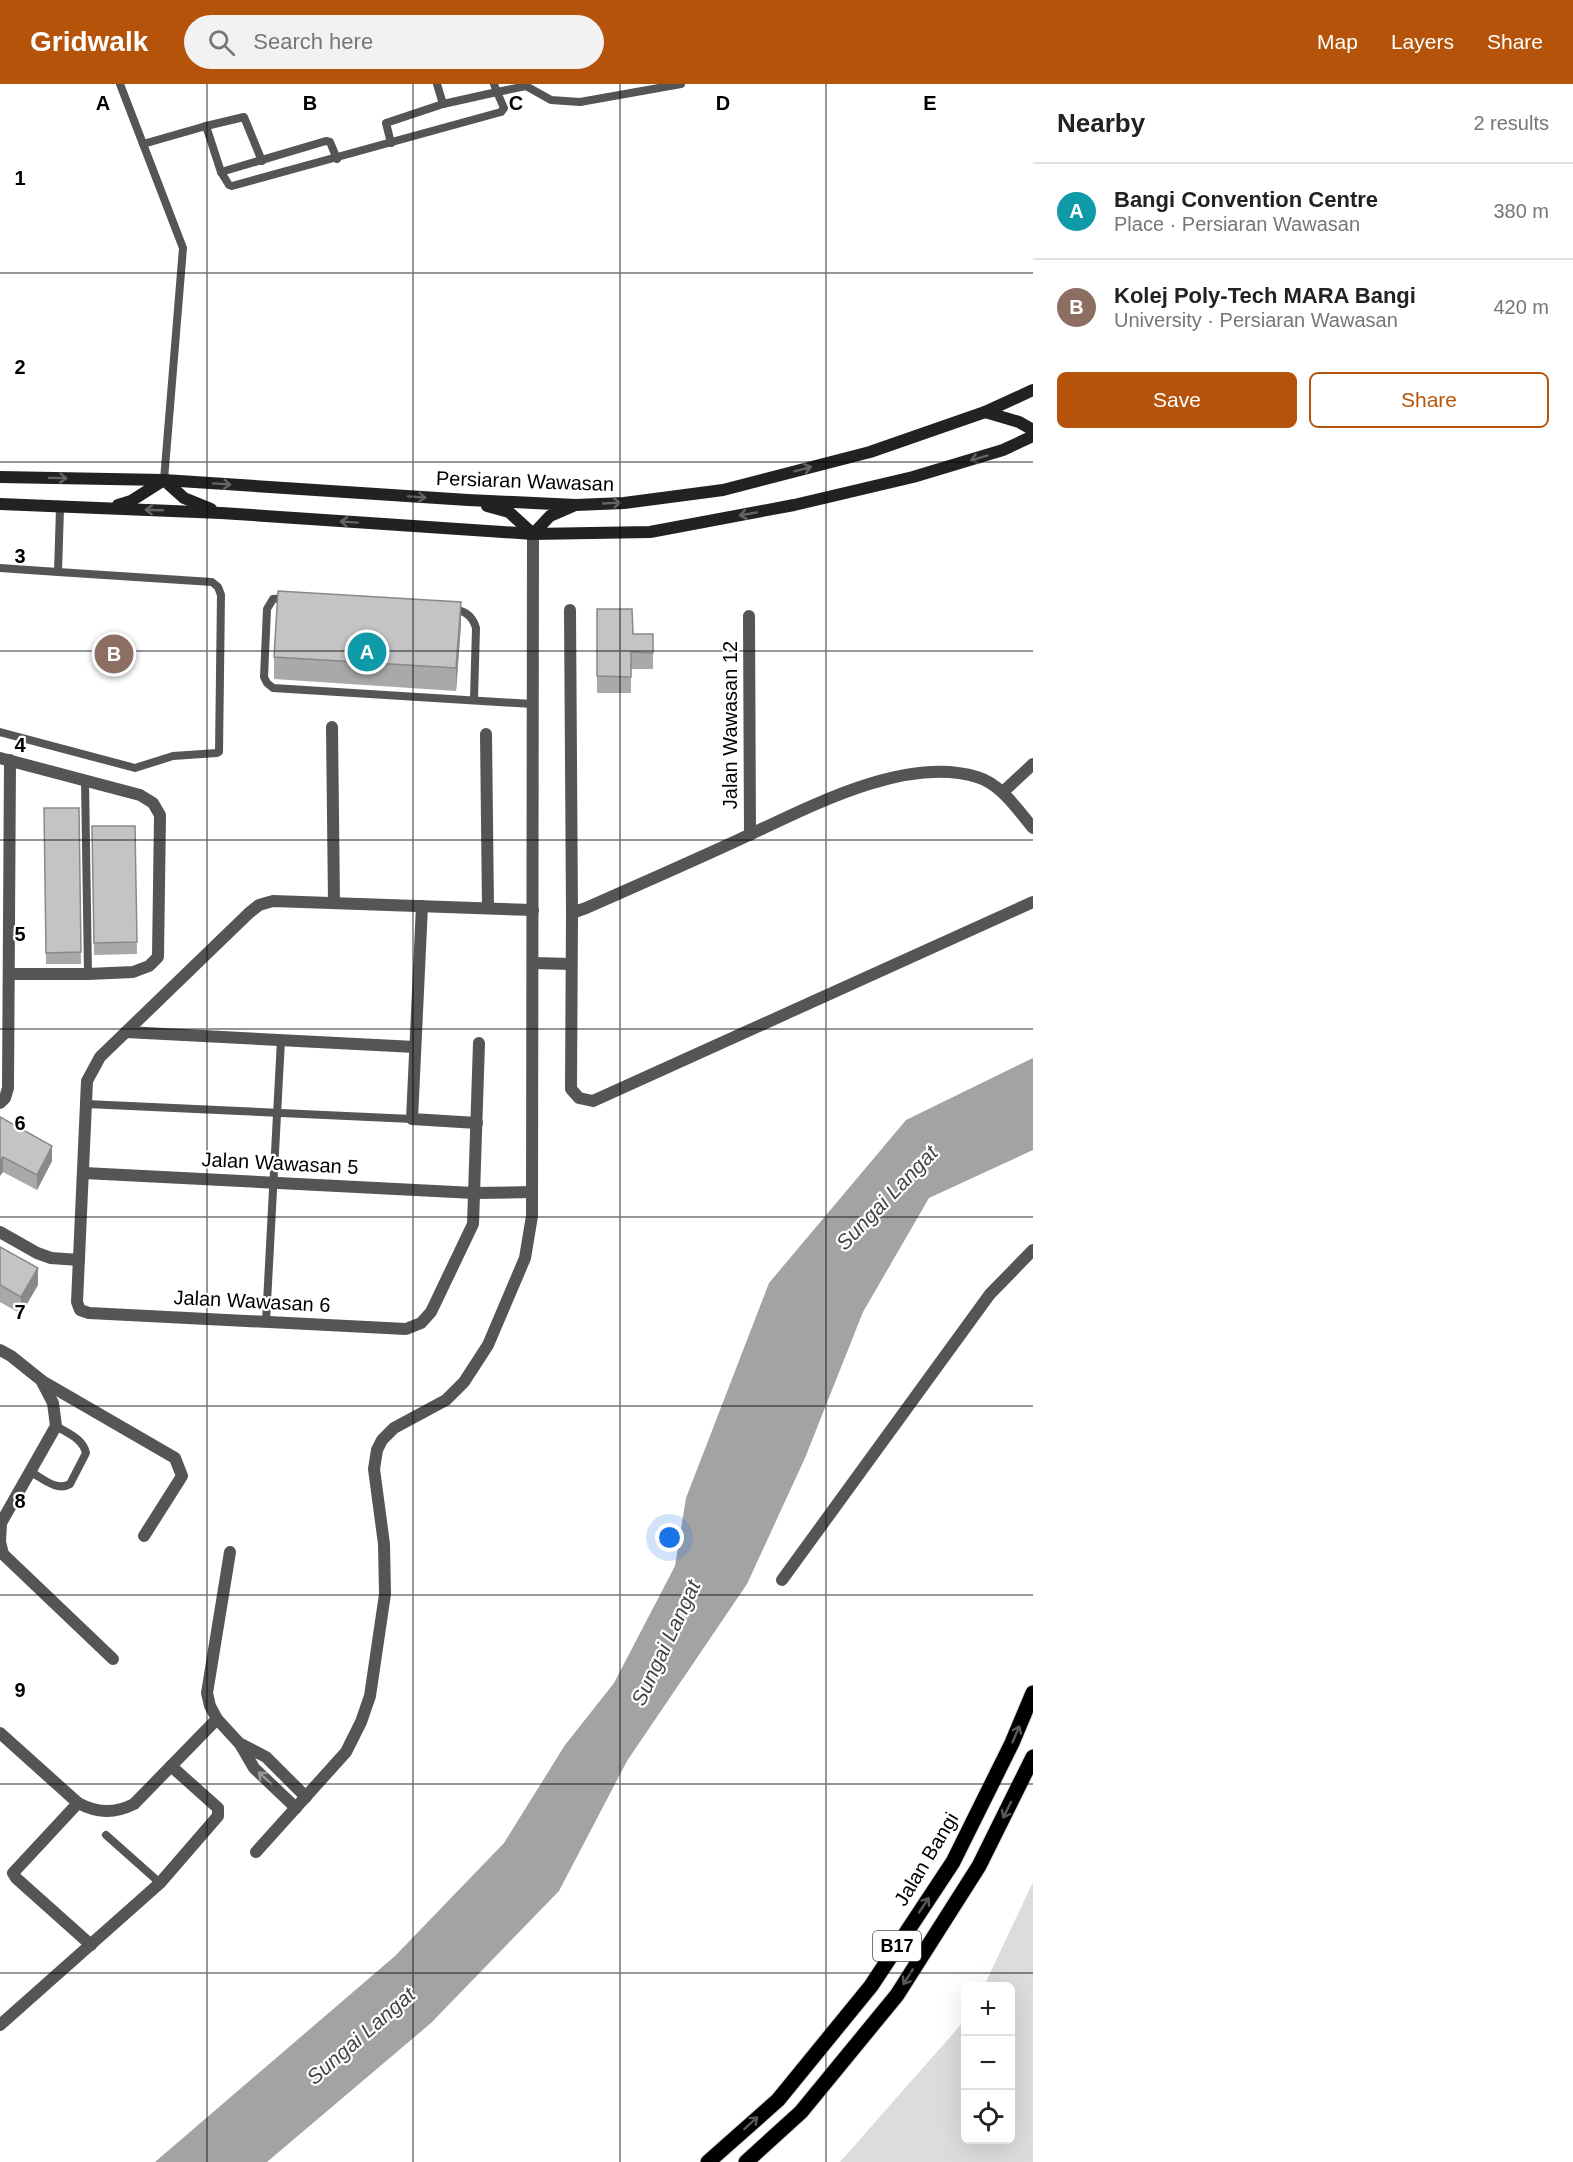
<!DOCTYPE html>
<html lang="en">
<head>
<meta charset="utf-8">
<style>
	:root { --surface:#fff; --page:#f2f2f2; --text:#222; --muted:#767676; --line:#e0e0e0; --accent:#b45309 }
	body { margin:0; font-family:Helvetica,sans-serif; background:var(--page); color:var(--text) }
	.controls { position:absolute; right:18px; bottom:18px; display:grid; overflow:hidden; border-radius:9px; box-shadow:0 6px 24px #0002 }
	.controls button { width:54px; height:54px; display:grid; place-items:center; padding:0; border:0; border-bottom:2px solid var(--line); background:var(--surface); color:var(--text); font:30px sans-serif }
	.you { position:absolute; left:670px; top:1454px; width:21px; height:21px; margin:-15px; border:4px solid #fff; border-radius:50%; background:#1a73e8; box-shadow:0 0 0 9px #1a73e833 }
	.badge { display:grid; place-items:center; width:39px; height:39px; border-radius:50%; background:var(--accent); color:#fff; font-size:20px; font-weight:700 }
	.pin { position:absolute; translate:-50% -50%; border:3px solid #fff; box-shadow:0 2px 6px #0006 }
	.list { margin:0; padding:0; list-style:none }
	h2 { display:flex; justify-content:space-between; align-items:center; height:78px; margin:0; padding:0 24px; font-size:26px }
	h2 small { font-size:20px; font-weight:400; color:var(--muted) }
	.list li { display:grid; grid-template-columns:39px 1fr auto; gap:18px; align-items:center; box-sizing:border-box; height:96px; padding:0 24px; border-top:2px solid var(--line) }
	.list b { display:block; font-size:22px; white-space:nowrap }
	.list p { margin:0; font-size:20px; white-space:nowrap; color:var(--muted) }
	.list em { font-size:20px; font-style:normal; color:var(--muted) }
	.actions { display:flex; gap:12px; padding:18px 24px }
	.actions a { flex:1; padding:14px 0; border:2px solid var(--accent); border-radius:9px; text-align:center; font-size:21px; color:var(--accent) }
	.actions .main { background:var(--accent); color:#fff }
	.icon { flex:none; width:33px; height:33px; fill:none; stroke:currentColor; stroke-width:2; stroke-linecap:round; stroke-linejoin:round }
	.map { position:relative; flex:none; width:1033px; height:2078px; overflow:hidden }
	header { display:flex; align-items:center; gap:36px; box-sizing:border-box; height:84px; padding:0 30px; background:var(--accent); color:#fff }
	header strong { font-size:28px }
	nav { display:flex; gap:33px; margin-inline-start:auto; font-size:21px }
	.search { width:420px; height:54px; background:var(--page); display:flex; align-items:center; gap:15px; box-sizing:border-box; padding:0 21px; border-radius:33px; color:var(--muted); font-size:22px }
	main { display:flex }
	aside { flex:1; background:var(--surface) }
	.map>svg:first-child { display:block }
	.green { fill:#dcdcdc }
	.water { fill:#a3a3a3 }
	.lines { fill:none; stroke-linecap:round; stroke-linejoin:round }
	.primary-casing { stroke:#dbdbdb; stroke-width:17 }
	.lane { stroke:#555; stroke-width:8 }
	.street { stroke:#555; stroke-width:12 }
	.secondary { stroke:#222; stroke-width:12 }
	.primary { stroke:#000; stroke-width:15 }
	.wall { fill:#a9a9a9 }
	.shaded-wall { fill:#898989 }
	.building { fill:#c4c4c4; stroke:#898989; stroke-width:1.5 }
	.oneway { stroke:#646464 }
	.oneway2 { stroke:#595959 }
	.oneway3 { stroke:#999 }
	.grid { fill:none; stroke:#000; stroke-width:1.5; stroke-opacity:0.55 }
	.labels { text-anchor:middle; stroke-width:4.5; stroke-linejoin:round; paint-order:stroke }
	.shield { fill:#fff; stroke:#4c4c4c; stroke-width:1.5 }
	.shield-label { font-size:18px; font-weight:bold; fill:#000 }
	.street-label { font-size:20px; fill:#000; stroke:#fff }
	.water-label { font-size:21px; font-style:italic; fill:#444; stroke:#fff }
	.grid-label { font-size:20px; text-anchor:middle; font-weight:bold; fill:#000; stroke:#fff; stroke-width:4.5; stroke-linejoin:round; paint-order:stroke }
</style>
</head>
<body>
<header>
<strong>Gridwalk</strong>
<div class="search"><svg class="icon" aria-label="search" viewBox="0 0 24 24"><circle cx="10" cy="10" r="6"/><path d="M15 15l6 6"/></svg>Search here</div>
<nav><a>Map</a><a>Layers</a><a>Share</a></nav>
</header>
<main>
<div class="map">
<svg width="1033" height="2078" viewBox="0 0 1033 2078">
	<rect width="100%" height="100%" fill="#fff"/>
	<!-- green -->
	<polygon class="green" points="1033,1798 1033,2078 840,2078 965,1936 966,2056 1011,2056 1011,1902 984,1902"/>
	<!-- water -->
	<polygon class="water" points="1033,974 1033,1066 929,1114 863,1228 805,1374 747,1500 627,1677 559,1807 431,1939 267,2078 155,2078 395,1872 504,1759 565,1661 614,1599 675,1482 686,1414 769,1199 906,1036"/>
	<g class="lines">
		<!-- primary casing -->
		<g class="primary-casing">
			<g id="primary">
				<polyline points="708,2078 778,2016 871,1902 953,1778 1012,1659 1033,1609"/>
				<polyline points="746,2078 801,2028 897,1911 979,1782 1033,1673"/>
			</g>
		</g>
		<!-- lane -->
		<g class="lane">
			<polyline points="120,0 183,164 164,396"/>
			<polyline points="526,2 551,16 580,18 681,0"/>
			<polyline points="443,20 497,8 494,0"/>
			<polyline points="206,42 244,33 262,77"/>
			<polyline points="391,59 386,39 443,20 437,0"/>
			<polyline points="143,60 206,42 221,88 229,101 232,102 501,28 504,24 497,8 526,2 526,0"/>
			<polyline points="221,88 326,57 330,58 337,75"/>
			<polyline points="0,484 58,488 60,424"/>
			<polyline points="287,514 273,515 267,525 264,593 267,599 273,604 532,620"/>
			<path d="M450,525c13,1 22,5 26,19l-2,71"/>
			<polyline points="0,648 135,684 173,672 217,669 219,668 221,511 218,503 212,498 58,488"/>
			<polyline points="85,696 88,890"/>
			<polyline points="86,1020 412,1035"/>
			<polyline points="266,1237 281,956"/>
			<path d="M31,1388c11,6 26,20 39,12l16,-31c-3,-14 -17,-19 -30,-27"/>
			<polyline points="106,1751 160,1799"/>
		</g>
		<!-- street -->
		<g class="street">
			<polyline points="570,526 572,829"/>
			<polyline points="749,532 750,751"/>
			<polyline points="332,643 334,819"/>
			<polyline points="486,650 488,824"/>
			<polyline points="0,674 140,711 153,719 160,731 158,873 149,882 133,888 88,890 9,890"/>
			<polyline points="1003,708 1033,680"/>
			<path d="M1033,744c-16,-19 -32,-44 -56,-51 -74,-23 -175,34 -241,64 -50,23 -100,45 -150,67l-14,5 -1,176 8,9 14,3 440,-199"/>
			<polyline points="422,822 412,1035 477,1039"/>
			<polyline points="533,879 571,880"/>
			<polyline points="126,948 415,963"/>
			<polyline points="479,959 473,1140 431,1228 421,1239 406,1245 89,1229 80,1226 77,1218 87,997 100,973 249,829 259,821 273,817 533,826"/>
			<polyline points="0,1019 5,1014 8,1004 10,676"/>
			<polyline points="84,1089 474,1109 532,1108"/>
			<polyline points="0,1148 37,1169 51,1174 79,1176"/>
			<polyline points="0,1266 11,1272 41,1296 53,1319 56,1342 1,1439 0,1458 3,1470 113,1575"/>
			<polyline points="42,1297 175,1374 182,1392 144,1452"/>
			<polyline points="230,1468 207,1609 210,1622 217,1635 240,1660 254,1684 296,1724"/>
			<polyline points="782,1496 990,1210 1033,1166"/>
			<path d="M0,1649l78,70c19,10 36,11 56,1l83,-85"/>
			<polyline points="241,1660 266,1673 306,1713"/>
			<polyline points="78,1719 13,1789 16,1794 91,1861"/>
			<polyline points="256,1768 346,1668 361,1638 370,1612 385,1510 384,1460 374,1385 377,1366 382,1356 394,1344 446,1316 464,1298 488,1261 525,1174 532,1132 533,450"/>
			<polyline points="0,1941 160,1799 218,1732 218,1724 171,1682"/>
		</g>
		<!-- secondary -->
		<g class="secondary">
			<polyline points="985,328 1019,338 1033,346"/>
			<polyline points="0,393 164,396 468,416 576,421 624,419 723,406 870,368 985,328 1033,306"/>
			<polyline points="164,396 184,414 211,425"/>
			<polyline points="0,420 221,429 533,450 650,448 794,421 913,393 1003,366 1033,352"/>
			<polyline points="118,421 131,417 164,396"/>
			<polyline points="487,422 509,428 533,450"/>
			<polyline points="533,450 550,432 573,422"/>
		</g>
		<!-- primary -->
		<use href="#primary" class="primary"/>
	</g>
	<!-- wall -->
	<g class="wall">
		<polygon points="597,525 633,550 653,550 653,585 631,585 631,609 597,609"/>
		<polygon points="461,540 456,607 274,595 274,573"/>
		<polygon points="44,724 79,724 81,880 46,880"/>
		<polygon points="92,742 135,742 137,870 94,871"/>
		<polygon points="0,1033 52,1077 37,1106 3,1088"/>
		<polygon points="0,1163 38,1201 21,1230 0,1218"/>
	</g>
	<!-- shaded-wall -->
	<g class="shaded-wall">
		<polygon points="461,518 461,540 456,607 456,584"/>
		<polygon points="52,1062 52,1077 37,1106 37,1091"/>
		<polygon points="3,1073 3,1088 0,1092 0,1077"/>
		<polygon points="38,1184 38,1201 21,1230 21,1213"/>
	</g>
	<!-- building -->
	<g class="building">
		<polygon points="278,507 461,518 456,584 274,573"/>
		<polygon points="597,525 632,525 633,550 653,550 653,569 631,568 631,593 597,592"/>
		<polygon points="44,724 79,724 81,868 46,869"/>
		<polygon points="92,742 135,742 137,858 94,859"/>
		<polygon points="0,1033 52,1062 37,1091 3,1073 0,1077"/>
		<polygon points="0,1163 38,1184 21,1213 0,1201"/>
	</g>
	<!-- one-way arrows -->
	<defs><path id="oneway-shaft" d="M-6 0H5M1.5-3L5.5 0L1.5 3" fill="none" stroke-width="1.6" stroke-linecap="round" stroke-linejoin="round" transform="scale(1.5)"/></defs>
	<g class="oneway">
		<use href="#oneway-shaft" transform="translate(979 374) rotate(163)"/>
		<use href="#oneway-shaft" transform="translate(803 385) rotate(-15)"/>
		<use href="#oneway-shaft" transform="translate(58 394) rotate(1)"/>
		<use href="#oneway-shaft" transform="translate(222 400) rotate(4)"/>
		<use href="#oneway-shaft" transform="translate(417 413) rotate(4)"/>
		<use href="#oneway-shaft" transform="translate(612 419) rotate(-3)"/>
		<use href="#oneway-shaft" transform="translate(154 426) rotate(-178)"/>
		<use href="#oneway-shaft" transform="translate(748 430) rotate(170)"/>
		<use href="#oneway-shaft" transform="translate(349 438) rotate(-176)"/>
	</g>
	<g class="oneway2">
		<use href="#oneway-shaft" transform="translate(1016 1650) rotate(-67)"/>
		<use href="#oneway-shaft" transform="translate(1007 1726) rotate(116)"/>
		<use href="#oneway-shaft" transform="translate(924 1821) rotate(-56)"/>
		<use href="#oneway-shaft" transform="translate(908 1893) rotate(122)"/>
		<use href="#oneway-shaft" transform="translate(751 2039) rotate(-42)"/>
	</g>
	<use class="oneway3" href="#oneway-shaft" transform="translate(265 1694) rotate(-137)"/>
	<!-- grid -->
	<path class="grid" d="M207,0v2078M413,0v2078M620,0v2078M826,0v2078M0,189h1033M0,378h1033M0,567h1033M0,756h1033M0,945h1033M0,1133h1033M0,1322h1033M0,1511h1033M0,1700h1033M0,1889h1033"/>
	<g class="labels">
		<!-- shield labels -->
		<rect class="shield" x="873" y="1847" width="48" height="30" rx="4.5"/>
		<g class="shield-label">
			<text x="897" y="1868">B17</text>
		</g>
		<!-- street labels -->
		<g class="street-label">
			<text transform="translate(525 397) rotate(2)" y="7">Persiaran Wawasan</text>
			<text transform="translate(730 641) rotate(-90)" y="7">Jalan Wawasan 12</text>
			<text transform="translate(280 1079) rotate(3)" y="7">Jalan Wawasan 5</text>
			<text transform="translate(252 1217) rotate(3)" y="7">Jalan Wawasan 6</text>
			<text transform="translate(926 1775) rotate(-59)" y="7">Jalan Bangi</text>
		</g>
		<!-- water labels -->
		<g class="water-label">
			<text transform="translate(887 1114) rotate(-46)" y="7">Sungai Langat</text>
			<text transform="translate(666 1559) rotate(-65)" y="7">Sungai Langat</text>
			<text transform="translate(361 1952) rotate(-41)" y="7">Sungai Langat</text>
		</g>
	</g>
	<g class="grid-label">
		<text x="103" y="26">A</text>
		<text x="310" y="26">B</text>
		<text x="516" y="26">C</text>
		<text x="723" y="26">D</text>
		<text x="930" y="26">E</text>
		<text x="20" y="101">1</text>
		<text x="20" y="290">2</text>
		<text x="20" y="479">3</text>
		<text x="20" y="668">4</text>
		<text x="20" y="857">5</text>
		<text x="20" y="1046">6</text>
		<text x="20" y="1235">7</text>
		<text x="20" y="1424">8</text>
		<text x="20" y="1613">9</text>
	</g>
</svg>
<div class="controls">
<button>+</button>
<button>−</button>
<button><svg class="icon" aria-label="locate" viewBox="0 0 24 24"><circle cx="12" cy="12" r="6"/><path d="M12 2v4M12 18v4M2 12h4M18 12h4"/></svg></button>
</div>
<div class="you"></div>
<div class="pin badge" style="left:367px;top:568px;background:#0f9aa8">A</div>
<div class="pin badge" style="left:114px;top:570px;background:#8d6e63">B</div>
</div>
<aside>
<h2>Nearby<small>2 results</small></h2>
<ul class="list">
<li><span class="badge" style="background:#0f9aa8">A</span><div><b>Bangi Convention Centre</b><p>Place · Persiaran Wawasan</p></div><em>380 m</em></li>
<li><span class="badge" style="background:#8d6e63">B</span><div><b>Kolej Poly-Tech MARA Bangi</b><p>University · Persiaran Wawasan</p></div><em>420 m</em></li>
</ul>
<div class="actions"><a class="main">Save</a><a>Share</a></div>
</aside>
</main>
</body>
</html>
